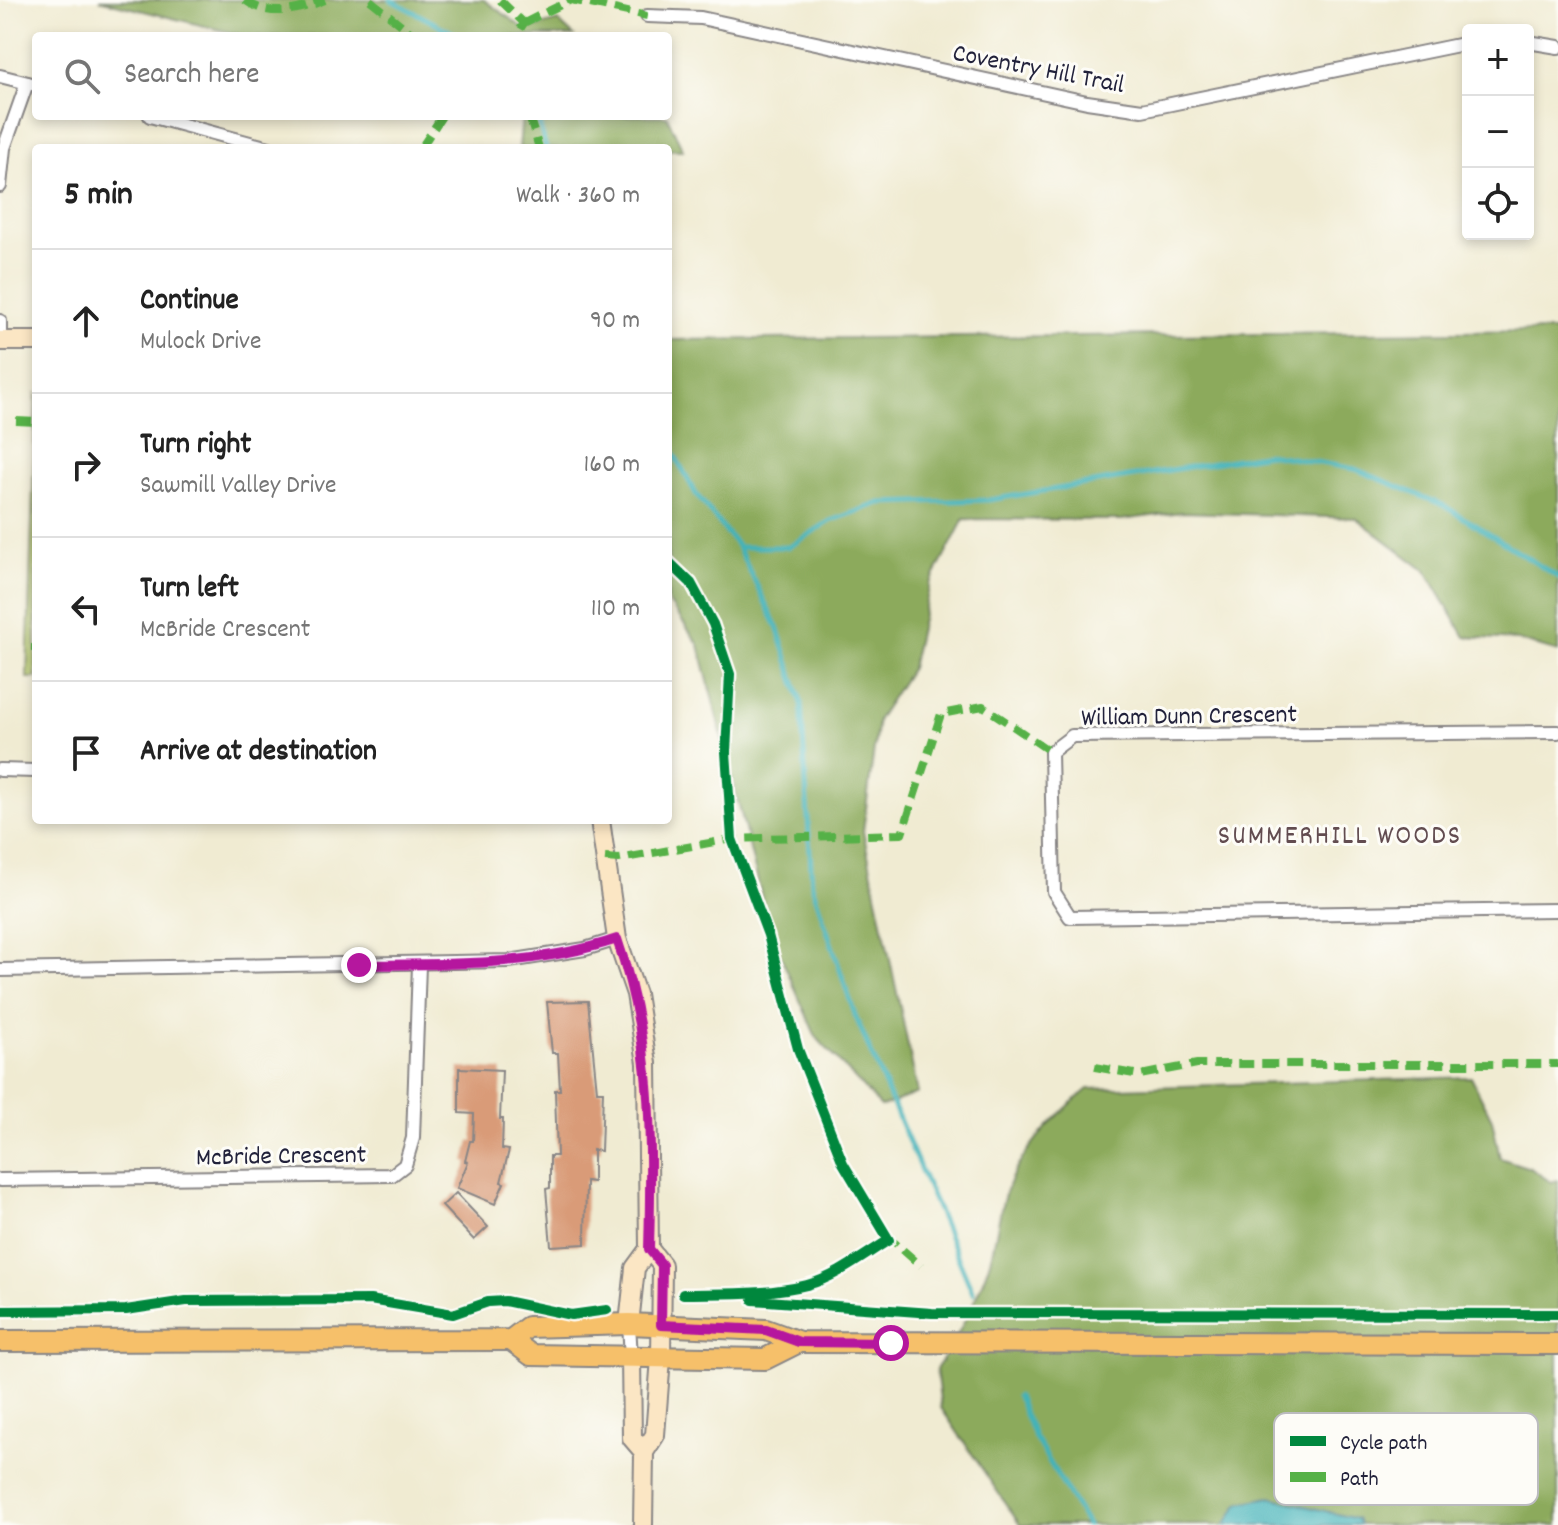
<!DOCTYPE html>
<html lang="en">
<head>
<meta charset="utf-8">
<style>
	:root { --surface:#fff; --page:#f6f6f6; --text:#222; --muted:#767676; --line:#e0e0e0 }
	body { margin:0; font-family:Dekko,sans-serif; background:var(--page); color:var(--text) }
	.controls { position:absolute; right:24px; top:24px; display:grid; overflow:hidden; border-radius:8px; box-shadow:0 4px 12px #0003 }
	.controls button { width:72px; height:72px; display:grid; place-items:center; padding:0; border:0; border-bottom:2px solid var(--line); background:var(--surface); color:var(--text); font:40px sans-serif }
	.stop { position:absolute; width:24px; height:24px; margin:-18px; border:6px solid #b5179e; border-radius:50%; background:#fff }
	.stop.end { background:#b5179e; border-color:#fff; box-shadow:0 2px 8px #0008 }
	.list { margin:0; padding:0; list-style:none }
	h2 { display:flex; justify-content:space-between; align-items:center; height:104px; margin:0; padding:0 32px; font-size:34px }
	h2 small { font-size:26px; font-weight:400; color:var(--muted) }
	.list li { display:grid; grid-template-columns:52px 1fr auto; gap:24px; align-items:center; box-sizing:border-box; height:144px; padding:0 32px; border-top:2px solid var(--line) }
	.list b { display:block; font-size:30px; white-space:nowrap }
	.list p { margin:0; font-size:26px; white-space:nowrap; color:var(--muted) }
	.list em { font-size:26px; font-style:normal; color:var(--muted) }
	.icon { flex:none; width:44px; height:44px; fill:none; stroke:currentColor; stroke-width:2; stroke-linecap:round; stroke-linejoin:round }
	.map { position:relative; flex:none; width:1558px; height:1525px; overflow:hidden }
	.search { position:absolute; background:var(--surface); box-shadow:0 4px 12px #0003; left:32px; top:32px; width:640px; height:88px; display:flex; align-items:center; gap:20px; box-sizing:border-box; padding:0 28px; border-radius:8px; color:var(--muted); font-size:30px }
	.panel { position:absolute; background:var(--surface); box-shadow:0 4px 12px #0003; left:32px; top:144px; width:640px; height:680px; border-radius:8px }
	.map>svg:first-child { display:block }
	.green { fill:#b1c467; stroke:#6a7351; stroke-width:2 }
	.forest { fill:#8caa5c; stroke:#57664c; stroke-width:2 }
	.water { fill:#42b2b9; stroke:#326a7a; stroke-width:2 }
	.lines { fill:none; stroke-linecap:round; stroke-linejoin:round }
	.stream { stroke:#42b2b9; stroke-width:5 }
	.building { fill:#d99b78 }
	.street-casing { stroke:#898686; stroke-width:16 }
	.secondary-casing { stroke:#898686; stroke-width:22 }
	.primary-casing { stroke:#898686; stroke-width:24 }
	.street { stroke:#fff; stroke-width:12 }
	.secondary { stroke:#fbe6c4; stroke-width:18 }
	.primary { stroke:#f6c06b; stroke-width:20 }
	.quiet { stroke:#55b146; stroke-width:8; stroke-dasharray:16 8; stroke-linecap:butt }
	.cycleway-casing { stroke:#fdfcf7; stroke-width:15 }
	.cycleway { stroke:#00873e; stroke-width:10 }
	.route { stroke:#b5179e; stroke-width:10 }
	.labels { text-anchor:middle; stroke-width:6; stroke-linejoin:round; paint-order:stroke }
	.street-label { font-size:26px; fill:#22223b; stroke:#fdfcf7 }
	.neighbourhood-label { font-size:28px; letter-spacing:2px; fill:#624c50; stroke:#fdfcf7 }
	.key { fill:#fdfcf7; stroke:#bbbbbf; stroke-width:2 }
	.key-label { font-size:22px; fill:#22223b }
</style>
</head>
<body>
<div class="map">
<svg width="1558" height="1525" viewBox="0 0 1558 1525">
	<rect width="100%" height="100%" fill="#fdfcf7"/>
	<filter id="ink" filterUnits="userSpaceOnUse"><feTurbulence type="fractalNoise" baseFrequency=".0125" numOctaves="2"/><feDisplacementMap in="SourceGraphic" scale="16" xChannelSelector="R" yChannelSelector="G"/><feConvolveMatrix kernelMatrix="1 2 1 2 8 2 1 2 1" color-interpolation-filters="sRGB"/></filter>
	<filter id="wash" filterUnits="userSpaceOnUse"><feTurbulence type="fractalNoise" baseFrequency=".006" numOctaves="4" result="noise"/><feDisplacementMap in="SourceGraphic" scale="32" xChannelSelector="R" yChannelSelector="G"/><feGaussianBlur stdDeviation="1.8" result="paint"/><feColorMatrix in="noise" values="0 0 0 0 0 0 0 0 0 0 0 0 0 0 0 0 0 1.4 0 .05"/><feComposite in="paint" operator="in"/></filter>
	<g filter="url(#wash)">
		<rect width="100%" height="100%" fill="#f0ebd2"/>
		<!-- green -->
		<polygon class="green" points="36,392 36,678 27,678"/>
		<!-- forest -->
		<g class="forest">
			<polygon points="99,0 484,0 526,30 558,21 574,36 245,36"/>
			<polygon points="522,116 667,116 683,150 519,148"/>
			<polygon points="1558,331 1558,652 1517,640 1465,637 1426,571 1356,518 1182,512 1121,520 964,519 930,584 911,668 878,719 863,831 918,1093 881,1107 816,1037 771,934 699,645 668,601 668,340"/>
			<path d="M1471,1077l21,42 8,39 30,10 21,14 7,-2v345h-538l-79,-117 -5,-39c20,-27 48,-84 56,-116 7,-28 8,-55 23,-82 18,-33 44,-58 73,-82z"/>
		</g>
		<!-- water -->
		<polygon class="water" points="1270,1497 1357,1519 1360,1525 1225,1525 1240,1503"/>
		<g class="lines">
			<!-- stream -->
			<g class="stream">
				<polyline points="391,0 459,36"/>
				<polyline points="537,116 546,148"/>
				<polyline points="668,443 696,494 738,547 777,627 801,701 812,885 855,1015 973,1293"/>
				<polyline points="738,547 789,547 830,521 880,503 989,500 1268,454 1355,469 1443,505 1558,577"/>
				<polyline points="1017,1396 1034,1436 1087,1525"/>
			</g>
		</g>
		<g id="blocks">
			<!-- building -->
			<g class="building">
				<polygon points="588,1001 597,1091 603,1091 601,1151 593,1150 593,1182 586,1181 585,1244 551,1246 546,1189 550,1188 550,1156 557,1156 555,1090 560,1090 558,1053 552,1053 547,1002"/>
				<polygon points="459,1068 502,1070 500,1119 503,1119 502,1149 509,1150 501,1182 504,1183 495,1204 457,1188 468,1162 465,1161 470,1141 473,1141 474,1114 459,1113"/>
				<polygon points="456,1193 488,1227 474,1240 442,1206"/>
			</g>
		</g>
	</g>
	<g filter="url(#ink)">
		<use href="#blocks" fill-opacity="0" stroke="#898686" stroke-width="2"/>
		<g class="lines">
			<!-- street casing -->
			<g class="street-casing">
				<g id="street">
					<polyline points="647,16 701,18 1087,102 1142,110 1468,43"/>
					<polyline points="1528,42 1558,47"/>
					<polyline points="0,76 36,85"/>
					<polyline points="150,116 269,148"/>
					<polyline points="0,186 4,148 27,83"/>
					<polyline points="0,321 0,341"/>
					<polyline points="1558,732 1072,736 1051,752 1054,892 1070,917 1558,910"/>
					<polyline points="0,770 36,771"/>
					<polyline points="0,970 509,961 585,949 617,939"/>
					<polyline points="0,1180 392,1175 405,1165 413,1138 419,965"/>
					<polyline points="629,1324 631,1357"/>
				</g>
			</g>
			<!-- secondary casing -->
			<g class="secondary-casing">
				<g id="secondary">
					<polyline points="0,341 36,341"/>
					<polyline points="600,820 617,939 636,994 647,1063 649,1249 635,1268 629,1324"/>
					<polyline points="631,1357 632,1438 644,1452"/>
					<polyline points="643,1525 644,1452 655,1435 661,1358 662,1265 649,1249"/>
				</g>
			</g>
			<!-- primary casing -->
			<g class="primary-casing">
				<g id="primary">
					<polyline points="511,1340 531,1355 765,1359 799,1342"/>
					<polyline points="0,1341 511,1340 528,1327 629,1324 766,1330 799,1342 1558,1344"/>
				</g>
			</g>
			<!-- street -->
			<use href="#street" class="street"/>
			<!-- secondary -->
			<use href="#secondary" class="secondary"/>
			<!-- primary -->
			<use href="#primary" class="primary"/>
			<!-- quiet -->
			<g class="quiet">
				<path d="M245,0c24,19 54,10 80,0"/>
				<polyline points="370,0 415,36"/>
				<polyline points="500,0 524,23 516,36"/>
				<polyline points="524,23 571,0 647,16"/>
				<polyline points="529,116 539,148"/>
				<polyline points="421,148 442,116"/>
				<polyline points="16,421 36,422"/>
				<polyline points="31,648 36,648"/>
				<polyline points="605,858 619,859 732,839 902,834 941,714 983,706 1051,752"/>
				<polyline points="1095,1067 1140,1075 1197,1064 1558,1064"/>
				<polyline points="885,1234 921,1266"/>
			</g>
			<!-- cycleway casing -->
			<g class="cycleway-casing">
				<g id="cycleway">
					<path d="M668,561l23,22 22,41 17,50 -4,78 6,87 36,96 30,114 45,114 46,77c-26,16 -53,37 -82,45 -39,10 -84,8 -124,9"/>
					<polyline points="753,1300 932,1313 1558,1314"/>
					<polyline points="0,1311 126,1310 186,1301 370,1300 453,1314 488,1302 505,1301 571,1315 607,1310"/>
				</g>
			</g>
			<!-- cycleway -->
			<use href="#cycleway" class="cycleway"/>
		</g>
	</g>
	<g class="lines" filter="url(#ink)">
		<!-- route -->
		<path class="route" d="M359,965c86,-1 176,2 258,-26 36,104 35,201 32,310l13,16 -1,60 105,5 33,12 92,1"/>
	</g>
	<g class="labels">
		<!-- street labels -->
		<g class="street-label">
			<text transform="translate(1039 67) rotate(11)" y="9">Coventry Hill Trail</text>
			<text transform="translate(1189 714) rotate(-1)" y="9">William Dunn Crescent</text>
			<text transform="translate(281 1154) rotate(-1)" y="9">McBride Crescent</text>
		</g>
		<!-- neighbourhood labels -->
		<g class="neighbourhood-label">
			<text x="1340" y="843">SUMMERHILL WOODS</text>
		</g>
	</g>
	<!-- legend -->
	<rect x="1274" y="1413" width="264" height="92" rx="12" class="key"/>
	<rect x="1290" y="1436" width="36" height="10" fill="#00873e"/>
	<rect x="1290" y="1472" width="36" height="10" fill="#55b146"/>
	<g class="key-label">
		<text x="1340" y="1449">Cycle path</text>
		<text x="1340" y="1485">Path</text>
	</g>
</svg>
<div class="controls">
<button>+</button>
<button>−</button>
<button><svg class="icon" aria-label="locate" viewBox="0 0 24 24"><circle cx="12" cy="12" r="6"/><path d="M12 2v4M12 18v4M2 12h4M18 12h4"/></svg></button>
</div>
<div class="stop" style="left:891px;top:1343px"></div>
<div class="stop end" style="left:359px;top:965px"></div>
<div class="search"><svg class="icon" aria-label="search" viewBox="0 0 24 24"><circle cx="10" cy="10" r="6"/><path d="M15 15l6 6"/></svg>Search here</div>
<section class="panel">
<h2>5 min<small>Walk · 360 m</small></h2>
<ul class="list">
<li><svg class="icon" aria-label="ahead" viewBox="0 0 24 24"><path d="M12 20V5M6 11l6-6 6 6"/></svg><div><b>Continue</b><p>Mulock Drive</p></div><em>90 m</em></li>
<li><svg class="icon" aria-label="right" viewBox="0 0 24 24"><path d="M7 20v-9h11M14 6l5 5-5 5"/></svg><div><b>Turn right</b><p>Sawmill Valley Drive</p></div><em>160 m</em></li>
<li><svg class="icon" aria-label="left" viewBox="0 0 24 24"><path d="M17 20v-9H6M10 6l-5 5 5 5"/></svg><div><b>Turn left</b><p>McBride Crescent</p></div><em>110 m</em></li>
<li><svg class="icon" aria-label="arrive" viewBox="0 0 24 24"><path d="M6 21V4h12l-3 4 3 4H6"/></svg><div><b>Arrive at destination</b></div></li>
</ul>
</section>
</div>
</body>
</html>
